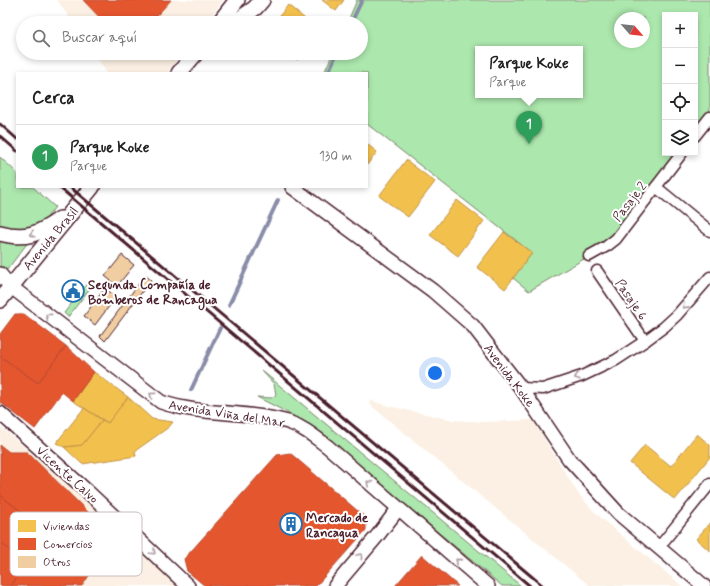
<!DOCTYPE html>
<html lang="es">
<head>
<meta charset="utf-8">
<style>
	:root { --surface:#fff; --page:#f6f6f6; --text:#222; --muted:#767676; --line:#e0e0e0; --accent:#1f6fb2 }
	body { margin:0; font-family:Mynerve,sans-serif; background:var(--page); color:var(--text) }
	.controls { position:absolute; right:12px; top:12px; display:grid; overflow:hidden; border-radius:0px; box-shadow:0 2px 6px #0003 }
	.controls button { width:36px; height:36px; display:grid; place-items:center; padding:0; border:0; border-bottom:1px solid var(--line); background:var(--surface); color:var(--text); font:20px sans-serif }
	.compass { position:absolute; left:614px; top:12px; width:36px; height:36px; border-radius:50%; background:var(--surface); box-shadow:0 2px 6px #0003; rotate:118deg }
	.you { position:absolute; left:435px; top:373px; width:14px; height:14px; margin:-10px; border:3px solid #fff; border-radius:50%; background:#1a73e8; box-shadow:0 0 0 6px #1a73e833 }
	.badge { display:grid; place-items:center; width:26px; height:26px; border-radius:50%; background:var(--accent); color:#fff; font-size:13px; font-weight:700 }
	.pin { position:absolute; translate:-50% -33px; filter:drop-shadow(0 1px 2px #0008) }
	.pin::after { content:''; position:absolute; top:21px; width:14px; height:12px; background:inherit; clip-path:polygon(0 0,100% 0,50% 100%) }
	.popup { position:absolute; left:475px; top:46px; width:108px; height:52px; box-sizing:border-box; display:grid; place-content:center; border-radius:0px; background:var(--surface); filter:drop-shadow(0 1px 3px #0005); font-size:13px; white-space:nowrap; color:var(--muted) }
	.popup b { font-size:15px; color:var(--text) }
	.popup::after { content:''; position:absolute; left:50%; top:100%; margin-left:-8px; border:8px solid transparent; border-top-color:var(--surface) }
	.list { margin:0; padding:0; list-style:none }
	h2 { display:flex; justify-content:space-between; align-items:center; height:52px; margin:0; padding:0 16px; font-size:17px }
	h2 small { font-size:13px; font-weight:400; color:var(--muted) }
	.list li { display:grid; grid-template-columns:26px 1fr auto; gap:12px; align-items:center; box-sizing:border-box; height:64px; padding:0 16px; border-top:1px solid var(--line) }
	.list b { display:block; font-size:15px; white-space:nowrap }
	.list p { margin:0; font-size:13px; white-space:nowrap; color:var(--muted) }
	.list em { font-size:13px; font-style:normal; color:var(--muted) }
	.icon { flex:none; width:22px; height:22px; fill:none; stroke:currentColor; stroke-width:2; stroke-linecap:round; stroke-linejoin:round }
	.map { position:relative; flex:none; width:710px; height:586px; overflow:hidden }
	.search { position:absolute; background:var(--surface); box-shadow:0 2px 6px #0003; left:16px; top:16px; width:352px; height:44px; display:flex; align-items:center; gap:10px; box-sizing:border-box; padding:0 14px; border-radius:22px; color:var(--muted); font-size:15px }
	.panel { position:absolute; background:var(--surface); box-shadow:0 2px 6px #0003; left:16px; top:72px; width:352px; height:116px; border-radius:0px }
	.map>svg:first-child { display:block }
	.built { fill:#fbf0e3 }
	.green { fill:#ace7ad; stroke:#7b836c; fill-rule:evenodd }
	.homes { fill:#f2c14e; stroke:#c09044 }
	.shops { fill:#e4572e; stroke:#b6462d }
	.lines { fill:none; stroke-linecap:round; stroke-linejoin:round }
	.stream { stroke:#888ca7; stroke-width:4 }
	.building { fill:#f1cea2; stroke:#4a1f2b }
	.minor-casing { stroke:#4a1f2b; stroke-width:13 }
	.tertiary-casing { stroke:#4a1f2b; stroke-width:16 }
	.secondary-casing { stroke:#4a1f2b; stroke-width:18 }
	.minor { stroke:#fff; stroke-width:10 }
	.tertiary { stroke:#fff; stroke-width:13 }
	.secondary { stroke:#fff; stroke-width:15 }
	.rail { stroke:#4a1f2b; stroke-width:3 }
	.oneway { stroke:#ae9aa0 }
	.labels { text-anchor:middle; stroke-width:4; stroke-linejoin:round; paint-order:stroke }
	.street-label { font-size:13px; fill:#4a1f2b; stroke:#fff }
	.poi-label { font-size:13px; font-weight:bold; fill:#4a1f2b; stroke:#fff; text-anchor:start }
	.key { fill:#fff; stroke:#c9bcbf; stroke-width:1 }
	.key-label { font-size:11px; fill:#4a1f2b }
</style>
</head>
<body>
<div class="map">
<svg width="710" height="586" viewBox="0 0 710 586">
	<rect width="100%" height="100%" fill="#fff"/>
	<filter id="ink" filterUnits="userSpaceOnUse"><feTurbulence type="fractalNoise" baseFrequency=".025" numOctaves="2"/><feDisplacementMap in="SourceGraphic" scale="8" xChannelSelector="R" yChannelSelector="G"/><feConvolveMatrix kernelMatrix="1 2 1 2 8 2 1 2 1" color-interpolation-filters="sRGB"/></filter>
	<g filter="url(#ink)">
		<!-- built -->
		<g class="built">
			<polygon points="57,0 223,0 206,23 73,23"/>
			<polygon points="94,53 182,53 167,73 107,73"/>
			<polygon points="370,400 388,406 453,420 485,422 533,420 577,492 591,508 601,518 682,586 590,586 374,408 370,404"/>
			<polygon points="0,426 116,526 178,582 175,586 0,586"/>
		</g>
		<!-- green -->
		<g class="green">
			<path d="M357,0h353v116l-15,19v-120h-30v138h16l-65,86 -27,17 -60,35 -16,-13 19,-25 -165,-129v-51h-43l9,-20h28v-30h-14zM620,18h24v24h-24zM478,49h102v46h-102z"/>
			<polygon points="0,157 17,173 17,187 33,187 55,207 0,279"/>
			<polygon points="90,280 94,283 68,317 64,313"/>
			<polygon points="261,370 521,586 502,586 339,449 293,419 294,416 257,397 271,398 276,395 274,384"/>
		</g>
		<!-- homes -->
		<g class="homes">
			<polygon points="322,0 344,0 336,11"/>
			<polygon points="288,5 310,23 274,23"/>
			<polygon points="288,53 303,53 297,60"/>
			<polygon points="367,144 377,152 367,165"/>
			<polygon points="406,160 435,182 408,217 379,196"/>
			<polygon points="457,200 484,221 458,256 430,235"/>
			<polygon points="504,232 532,253 505,289 477,267"/>
			<polygon points="94,372 128,397 108,423 73,401"/>
			<polygon points="128,397 152,419 173,422 169,427 135,451 136,456 82,464 64,447 82,445 102,420 108,423"/>
			<polygon points="84,408 102,420 82,445 64,447 56,443"/>
			<polygon points="697,434 710,445 710,457 675,500 630,463 645,445 671,466"/>
			<polygon points="710,523 710,551 696,539"/>
		</g>
		<!-- shops -->
		<g class="shops">
			<polygon points="83,0 171,0 150,23 105,23"/>
			<polygon points="15,314 24,314 66,346 38,383 0,356 0,334"/>
			<polygon points="66,346 94,372 73,401 62,392 35,429 0,402 0,356 38,383"/>
			<polygon points="0,445 9,452 27,452 89,513 83,531 100,546 104,553 82,586 11,586 48,533 0,495"/>
			<polygon points="290,453 366,518 366,530 316,586 205,586 187,571 184,559 277,455"/>
			<polygon points="0,495 48,533 27,563 0,542"/>
			<polygon points="0,542 27,563 11,586 0,586"/>
			<polygon points="422,555 458,586 395,586"/>
		</g>
		<g class="lines">
			<!-- stream -->
			<g class="stream">
				<polyline points="351,23 362,0"/>
				<polyline points="328,73 337,53"/>
				<polyline points="229,305 278,200"/>
				<polyline points="191,390 220,328"/>
			</g>
		</g>
		<!-- building -->
		<g class="building">
			<polygon points="122,255 134,265 117,286 105,276"/>
			<polygon points="145,275 151,280 105,341 100,336"/>
			<polygon points="105,288 116,297 95,325 84,316"/>
		</g>
		<g class="lines">
			<!-- minor casing -->
			<g class="minor-casing">
				<g id="minor">
					<polyline points="695,136 710,117"/>
					<polyline points="656,187 710,231"/>
					<polyline points="589,256 607,246 616,239 682,153"/>
					<polyline points="597,271 645,341"/>
					<polyline points="521,388 543,389 582,376 616,360 645,341 664,327 677,315 710,277"/>
					<polyline points="659,547 710,484"/>
				</g>
			</g>
			<!-- tertiary casing -->
			<g class="tertiary-casing">
				<g id="tertiary">
					<polyline points="292,187 433,291 473,326 521,388 569,459 618,513 704,586"/>
					<path d="M0,274l10,12 151,116c41,14 85,8 127,20 15,5 27,15 39,24l161,140"/>
					<polyline points="0,413 87,491 188,586"/>
					<polyline points="335,586 378,535 398,509"/>
				</g>
			</g>
			<!-- secondary casing -->
			<g class="secondary-casing">
				<g id="secondary">
					<polyline points="219,23 237,0"/>
					<polyline points="234,23 255,8 262,0"/>
					<polyline points="179,73 196,53"/>
					<path d="M0,233c26,7 39,1 60,-14"/>
					<polyline points="0,300 92,187"/>
				</g>
			</g>
			<!-- minor -->
			<use href="#minor" class="minor"/>
			<!-- tertiary -->
			<use href="#tertiary" class="tertiary"/>
			<!-- secondary -->
			<use href="#secondary" class="secondary"/>
			<!-- rail -->
			<g class="rail">
				<polyline points="0,124 17,139"/>
				<polyline points="0,136 17,151"/>
				<polyline points="59,187 530,586"/>
				<polyline points="70,187 543,586"/>
			</g>
		</g>
		<!-- one-way arrows -->
		<defs><path id="oneway-chevron" d="M-2-3.5L2.5 0L-2 3.5" fill="none" stroke-width="1.6" stroke-linecap="round" stroke-linejoin="round"/></defs>
		<g class="oneway">
			<use href="#oneway-chevron" transform="translate(32 234) rotate(165)"/>
			<use href="#oneway-chevron" transform="translate(685 306) rotate(132)"/>
			<use href="#oneway-chevron" transform="translate(48 316) rotate(-143)"/>
			<use href="#oneway-chevron" transform="translate(577 377) rotate(161)"/>
			<use href="#oneway-chevron" transform="translate(152 395) rotate(-143)"/>
			<use href="#oneway-chevron" transform="translate(369 483) rotate(-138)"/>
			<use href="#oneway-chevron" transform="translate(153 552) rotate(43)"/>
			<use href="#oneway-chevron" transform="translate(360 556) rotate(-50)"/>
			<use href="#oneway-chevron" transform="translate(458 561) rotate(-139)"/>
		</g>
	</g>
	<!-- icons -->
	<defs>
		<g id="civic-ring" transform="scale(1.15)"><circle r="9.5" fill="#fff" stroke="#1f6fb2" stroke-width="1.5"/><path d="M-.6-6.5H3V-4.5H.6V-3L4-1V1h2V6H-6V1h2V-1L-.6-3ZM-1.2 2.5V6h2.4V2.5Z" fill="#1f6fb2"/></g>
		<g id="building-ring" transform="scale(1.15)"><circle r="9.5" fill="#fff" stroke="#1f6fb2" stroke-width="1.5"/><path d="M-4-6H4V6H1V3H-1V6H-4ZM-2.5-4.3h1.7v1.8h-1.7ZM.8-4.3h1.7v1.8H.8ZM-2.5-1h1.7V.8h-1.7ZM.8-1h1.7V.8H.8Z" fill="#1f6fb2"/></g>
	</defs>
	<g fill-rule="evenodd">
		<use href="#civic-ring" x="73" y="291"/>
		<use href="#building-ring" x="291" y="524"/>
	</g>
	<g class="labels">
		<!-- street labels -->
		<g class="street-label">
			<text transform="translate(629 201) rotate(-52)" y="5">Pasaje 2</text>
			<text transform="translate(50 238) rotate(-50)" y="5">Avenida Brasil</text>
			<text transform="translate(632 299) rotate(56)" y="5">Pasaje 6</text>
			<text transform="translate(510 375) rotate(53)" y="5">Avenida Koke</text>
			<text transform="translate(227 413) rotate(9)" y="5">Avenida Viña del Mar</text>
			<text transform="translate(68 474) rotate(42)" y="5">Vicente Calvo</text>
		</g>
		<!-- poi labels -->
		<g class="poi-label">
			<text x="88" y="289">Segunda Compañía de<tspan x="88" dy="15">Bomberos de Rancagua</tspan></text>
			<text x="306" y="522">Mercado de<tspan x="306" dy="15">Rancagua</tspan></text>
		</g>
	</g>
	<!-- legend -->
	<rect x="10" y="512" width="132" height="64" rx="6" class="key"/>
	<rect x="18" y="520" width="18" height="12" fill="#f2c14e"/>
	<rect x="18" y="538" width="18" height="12" fill="#e4572e"/>
	<rect x="18" y="556" width="18" height="12" fill="#f1cea2"/>
	<g class="key-label">
		<text x="43" y="530">Viviendas</text>
		<text x="43" y="548">Comercios</text>
		<text x="43" y="566">Otros</text>
	</g>
</svg>
<div class="controls">
<button>+</button>
<button>−</button>
<button><svg class="icon" aria-label="locate" viewBox="0 0 24 24"><circle cx="12" cy="12" r="6"/><path d="M12 2v4M12 18v4M2 12h4M18 12h4"/></svg></button>
<button><svg class="icon" aria-label="layers" viewBox="0 0 24 24"><path d="M12 4l9 5-9 5-9-5zM3 14l9 5 9-5"/></svg></button>
</div>
<svg class="compass" viewBox="-18 -18 36 36"><path d="M0-13l5 13h-10z" fill="#e53935"/><path d="M0 13l5-13h-10z" fill="#767676"/></svg>
<div class="you"></div>
<div class="pin badge" style="left:529px;top:144px;background:#2e9e5b">1</div>
<div class="popup"><b>Parque Koke</b>Parque</div>
<div class="search"><svg class="icon" aria-label="search" viewBox="0 0 24 24"><circle cx="10" cy="10" r="6"/><path d="M15 15l6 6"/></svg>Buscar aquí</div>
<section class="panel">
<h2>Cerca<small></small></h2>
<ul class="list">
<li><span class="badge" style="background:#2e9e5b">1</span><div><b>Parque Koke</b><p>Parque</p></div><em>130 m</em></li>
</ul>
</section>
</div>
</body>
</html>
